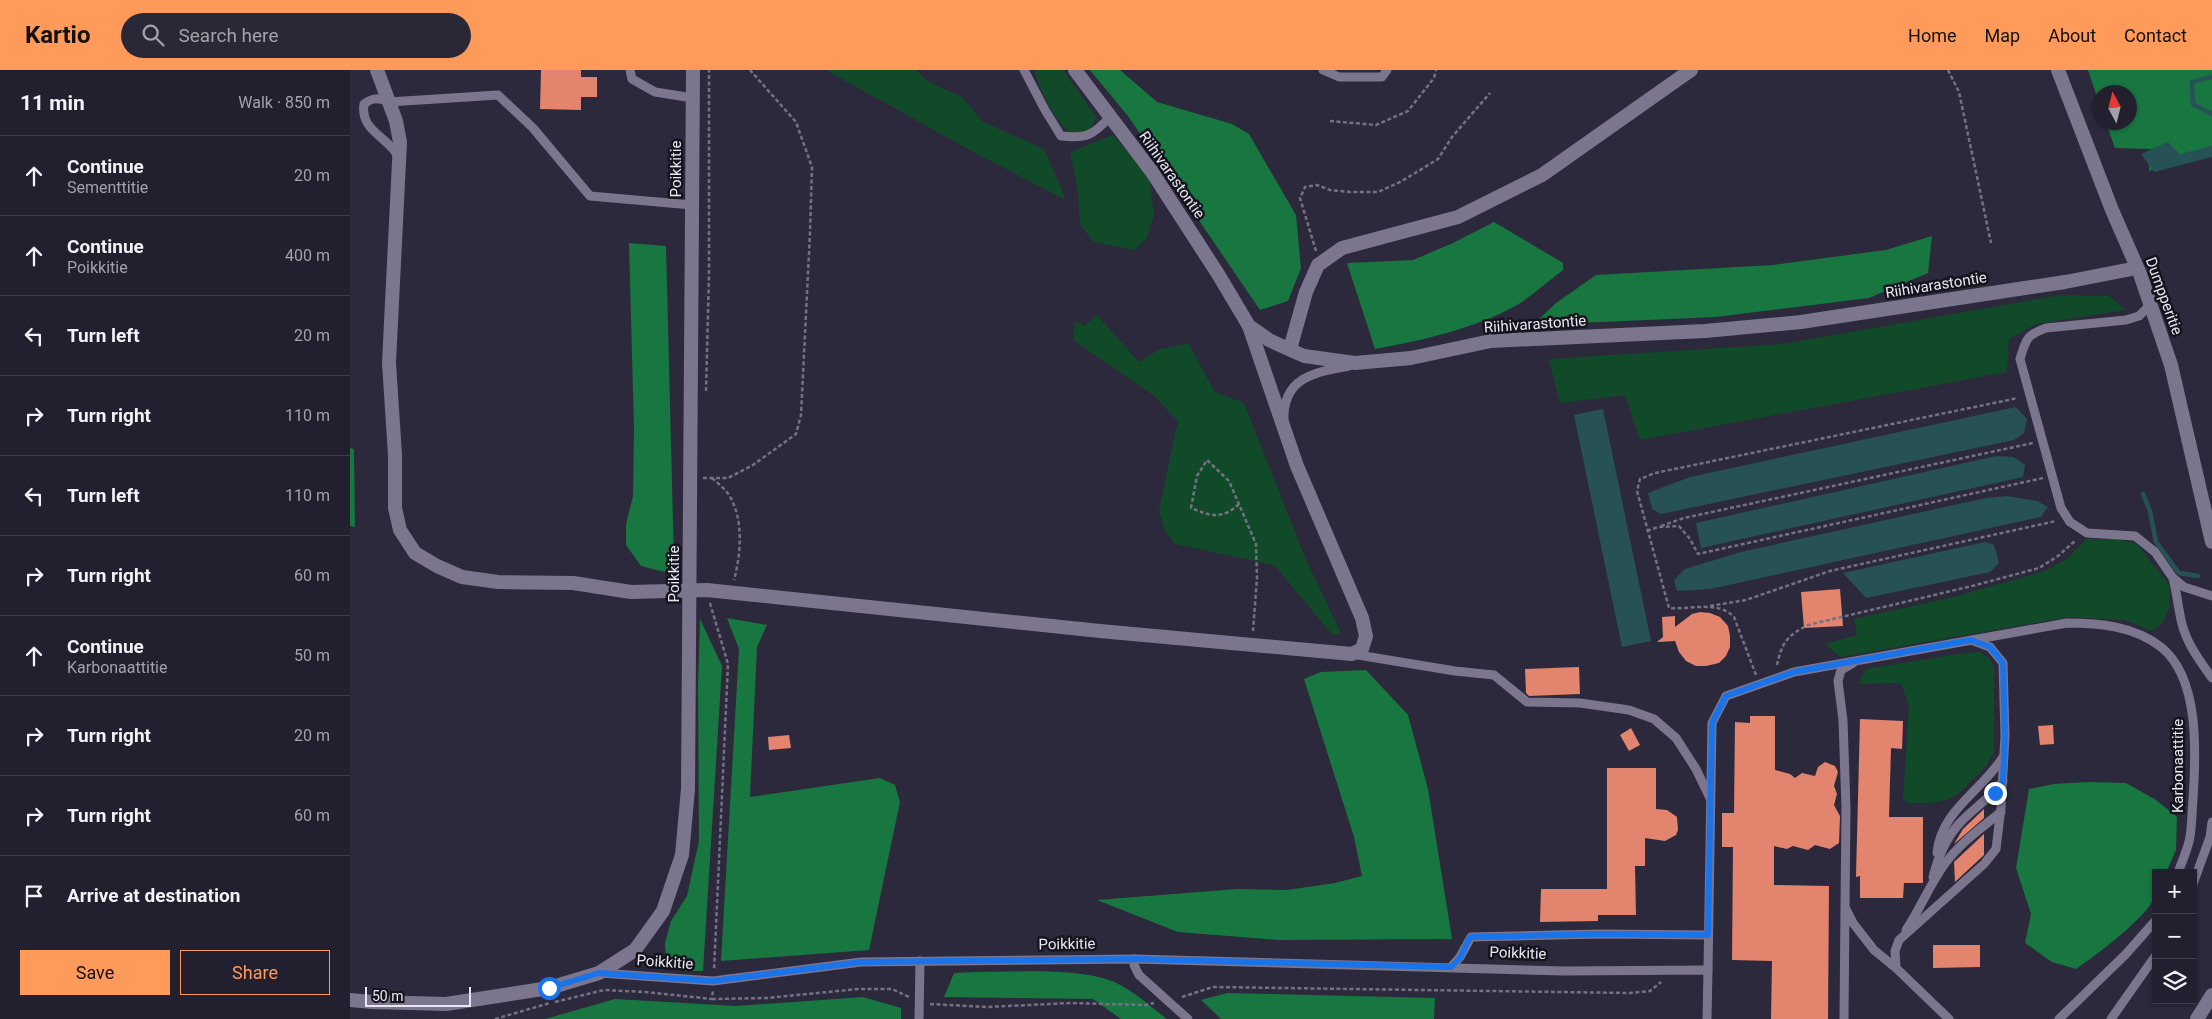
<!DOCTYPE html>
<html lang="en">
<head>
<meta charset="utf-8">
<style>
	:root { --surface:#221f2e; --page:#2a2736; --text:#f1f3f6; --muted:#a2a2aa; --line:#3f3d4a; --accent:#ff9a5b }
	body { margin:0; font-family:Roboto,sans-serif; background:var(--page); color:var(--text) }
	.controls { position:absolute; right:15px; bottom:15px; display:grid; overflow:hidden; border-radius:0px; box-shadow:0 1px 4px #0004 }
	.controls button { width:45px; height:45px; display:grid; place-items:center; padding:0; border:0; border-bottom:1px solid var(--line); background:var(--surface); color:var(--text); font:25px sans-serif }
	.compass { position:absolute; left:1742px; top:15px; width:45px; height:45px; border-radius:50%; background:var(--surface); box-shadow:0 1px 4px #0004; rotate:353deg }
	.scale { position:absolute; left:15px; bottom:12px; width:106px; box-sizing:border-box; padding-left:5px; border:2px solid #e9e6f4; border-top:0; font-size:14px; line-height:18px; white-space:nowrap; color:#e9e6f4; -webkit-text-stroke:4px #15131c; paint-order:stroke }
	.stop { position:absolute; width:15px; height:15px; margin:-11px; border:4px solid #1a73e8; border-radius:50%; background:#fff }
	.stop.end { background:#1a73e8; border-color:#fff; box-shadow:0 1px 5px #0008 }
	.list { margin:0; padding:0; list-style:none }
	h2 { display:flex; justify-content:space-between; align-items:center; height:65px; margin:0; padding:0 20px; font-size:21px }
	h2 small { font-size:16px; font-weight:400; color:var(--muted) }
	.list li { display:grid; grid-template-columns:32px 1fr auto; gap:15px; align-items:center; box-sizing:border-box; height:80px; padding:0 20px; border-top:1px solid var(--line) }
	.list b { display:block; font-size:19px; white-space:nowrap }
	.list p { margin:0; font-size:16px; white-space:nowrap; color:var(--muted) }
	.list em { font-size:16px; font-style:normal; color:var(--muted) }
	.actions { display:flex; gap:10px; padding:15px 20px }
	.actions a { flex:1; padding:11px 0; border:1px solid var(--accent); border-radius:0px; text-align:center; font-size:18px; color:var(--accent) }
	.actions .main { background:var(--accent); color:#111 }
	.icon { flex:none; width:28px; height:28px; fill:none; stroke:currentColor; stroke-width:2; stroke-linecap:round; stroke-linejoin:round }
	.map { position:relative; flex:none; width:1862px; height:949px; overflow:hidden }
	header { display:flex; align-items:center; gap:30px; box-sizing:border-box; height:70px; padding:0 25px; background:var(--accent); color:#111 }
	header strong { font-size:24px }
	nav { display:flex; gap:28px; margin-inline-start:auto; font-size:18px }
	.search { width:350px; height:45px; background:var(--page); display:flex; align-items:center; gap:12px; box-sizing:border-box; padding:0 18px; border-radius:28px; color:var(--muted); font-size:19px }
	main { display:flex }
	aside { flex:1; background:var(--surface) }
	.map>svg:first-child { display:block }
	.green { fill:#114a28 }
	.forest { fill:#187640 }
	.water { fill:#265255 }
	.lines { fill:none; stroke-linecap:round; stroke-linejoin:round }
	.stream { stroke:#265255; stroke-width:4.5 }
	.building { fill:#e2846e }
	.path { stroke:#757183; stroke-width:2.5; stroke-dasharray:4 2.5; stroke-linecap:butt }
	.service { stroke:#7b768e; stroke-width:9 }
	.minor { stroke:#7b768e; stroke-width:14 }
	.route { stroke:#1a73e8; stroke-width:6 }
	.labels { text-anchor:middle; stroke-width:5; stroke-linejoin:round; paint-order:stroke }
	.street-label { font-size:15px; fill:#e9e6f4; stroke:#15131c }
</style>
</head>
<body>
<header>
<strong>Kartio</strong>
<div class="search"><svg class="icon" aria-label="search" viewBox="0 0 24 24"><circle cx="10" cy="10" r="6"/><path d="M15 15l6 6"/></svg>Search here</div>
<nav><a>Home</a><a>Map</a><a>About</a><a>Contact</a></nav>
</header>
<main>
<aside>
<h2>11 min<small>Walk · 850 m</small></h2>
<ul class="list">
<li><svg class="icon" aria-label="ahead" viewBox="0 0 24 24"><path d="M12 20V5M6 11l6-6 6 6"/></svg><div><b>Continue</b><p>Sementtitie</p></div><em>20 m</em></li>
<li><svg class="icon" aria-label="ahead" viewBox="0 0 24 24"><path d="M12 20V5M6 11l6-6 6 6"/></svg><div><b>Continue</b><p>Poikkitie</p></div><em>400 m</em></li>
<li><svg class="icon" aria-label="left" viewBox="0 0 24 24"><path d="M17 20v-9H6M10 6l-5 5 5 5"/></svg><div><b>Turn left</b></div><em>20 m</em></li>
<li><svg class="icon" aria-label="right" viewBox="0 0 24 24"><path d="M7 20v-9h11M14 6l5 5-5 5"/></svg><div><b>Turn right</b></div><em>110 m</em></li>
<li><svg class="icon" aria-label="left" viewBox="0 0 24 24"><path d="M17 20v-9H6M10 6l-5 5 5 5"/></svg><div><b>Turn left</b></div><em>110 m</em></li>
<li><svg class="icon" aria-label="right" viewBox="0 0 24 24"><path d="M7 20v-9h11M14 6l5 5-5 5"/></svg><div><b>Turn right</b></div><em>60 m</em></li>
<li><svg class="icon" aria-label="ahead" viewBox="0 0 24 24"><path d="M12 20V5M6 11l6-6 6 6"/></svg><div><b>Continue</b><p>Karbonaattitie</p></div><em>50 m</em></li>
<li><svg class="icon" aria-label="right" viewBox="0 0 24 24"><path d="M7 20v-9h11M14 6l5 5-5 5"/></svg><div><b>Turn right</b></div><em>20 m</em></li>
<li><svg class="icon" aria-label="right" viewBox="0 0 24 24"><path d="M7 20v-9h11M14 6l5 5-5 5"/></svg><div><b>Turn right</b></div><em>60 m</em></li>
<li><svg class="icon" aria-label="arrive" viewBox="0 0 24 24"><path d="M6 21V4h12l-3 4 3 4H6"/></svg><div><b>Arrive at destination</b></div></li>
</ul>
<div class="actions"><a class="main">Save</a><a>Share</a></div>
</aside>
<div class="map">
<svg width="1862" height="949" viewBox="0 0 1862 949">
	<rect width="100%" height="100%" fill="#2d293d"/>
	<!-- green -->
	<g class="green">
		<polygon points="476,0 567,0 577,11 612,27 633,52 694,79 716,130 629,85"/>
		<path d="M684,0h29l33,47 -6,13 -7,3 -14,-1c-18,-16 -28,-40 -35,-62z"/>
		<polygon points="763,65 799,108 804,145 797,167 785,180 744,172 730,155 728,122 720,82"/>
		<polygon points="1711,225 1759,226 1776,240 1686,254 1659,269 1657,302 1290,370 1275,325 1210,333 1199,289 1433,274"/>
		<polygon points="747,245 789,292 808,280 838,273 865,322 894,333 956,490 991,563 983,565 924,495 825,474 815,461 809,440 828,351 803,325 723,270 725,250 734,256"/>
		<polygon points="1736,469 1768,469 1787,474 1819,515 1820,536 1813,553 1801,561 1775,550 1719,547 1490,587 1475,574 1507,565 1504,549 1604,527 1695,501 1717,489"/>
		<polygon points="1629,582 1640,589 1644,598 1644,683 1635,697 1608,724 1596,730 1580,733 1560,733 1553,730 1559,636 1551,613 1508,614 1516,599 1607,584"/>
	</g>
	<!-- forest -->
	<g class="forest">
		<polygon points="740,0 770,0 807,32 882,54 899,64 946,145 951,198 938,231 910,240 778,46"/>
		<polygon points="1738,0 1862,0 1862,76 1799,101 1801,79 1765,78 1756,53 1780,52 1780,22 1750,22 1749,33"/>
		<path d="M1144,152l69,41v7c-15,11 -30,25 -46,35 -43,24 -94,35 -142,44l-28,-86 66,-3 40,-17z"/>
		<polygon points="1582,166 1578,203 1519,228 1366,247 1183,255 1206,233 1246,205 1423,195 1536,180"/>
		<polygon points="279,173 316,176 324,492 315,502 291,496 276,475 276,454 283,426 284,359"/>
		<polygon points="0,378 4,379 5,457 0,456"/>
		<polygon points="377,548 417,555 407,577 400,727 530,708 545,715 550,732 519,880 371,891 389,579"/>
		<polygon points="350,549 372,596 353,901 332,901 316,890 315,873 321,851 337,826 349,771 348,616"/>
		<polygon points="1016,600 1058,645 1078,719 1102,869 929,870 828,862 747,830 887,819 937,820 985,813 1012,806 1004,767 954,609 971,602"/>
		<path d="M1738,712l38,1 30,17 21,17 -1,33 -10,23h-10c0,7 1,16 -1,23 -8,22 -59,59 -79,73l-24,-7 -27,-19 6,-29 -15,-46 13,-79 25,-5z"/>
		<path d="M625,902c39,0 94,-4 131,7 23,7 42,26 61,40h-46l-28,-20 -149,-2 10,-24z"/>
		<polygon points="877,923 1085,928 1084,949 871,949 851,930"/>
		<polygon points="513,927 551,938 551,949 195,949 265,929 386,936"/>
	</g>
	<!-- water -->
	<g class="water">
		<polygon points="1818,72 1830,84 1862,76 1862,87 1804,102 1791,84"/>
		<polygon points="1666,337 1677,349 1674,363 1664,370 1311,444 1302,439 1298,423 1340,407"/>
		<polygon points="1253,339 1301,571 1272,577 1224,345"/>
		<polygon points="1646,386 1663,387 1675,395 1673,407 1351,478 1346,453"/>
		<polygon points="1657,426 1687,431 1698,437 1691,447 1360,519 1327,521 1324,510 1335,499 1391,482 1636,428"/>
		<polygon points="1635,472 1644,475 1649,493 1640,502 1516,528 1493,503"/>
	</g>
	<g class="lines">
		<!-- stream -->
		<g class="stream">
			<polyline points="1862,7 1842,12 1843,34 1862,44"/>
			<polyline points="1793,424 1800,441 1806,472 1829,503 1848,506"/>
		</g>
	</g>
	<!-- building -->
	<g class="building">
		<polygon points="191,0 231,0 231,7 247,7 247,27 231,27 231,40 190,39"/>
		<polygon points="1490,519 1493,556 1454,558 1451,522"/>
		<polygon points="1350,542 1360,543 1370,547 1378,556 1380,566 1380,577 1376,586 1369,593 1356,596 1346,596 1336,591 1329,582 1325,571 1307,572 1313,567 1312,547 1325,546 1325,557 1342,544"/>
		<polygon points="1229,597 1230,624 1179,626 1176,623 1175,599"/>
		<polygon points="1400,646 1425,646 1425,700 1440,704 1445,708 1452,703 1465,706 1468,697 1475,692 1485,696 1488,702 1484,716 1487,724 1484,735 1490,746 1489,773 1480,779 1465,775 1458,780 1443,776 1437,779 1424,776 1424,815 1479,816 1478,949 1421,949 1422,891 1382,890 1383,777 1372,777 1372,743 1384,743 1385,652 1400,653"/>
		<polygon points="1510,649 1553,651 1552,679 1541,678 1539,747 1573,747 1573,813 1554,813 1553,828 1510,828 1510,806 1506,807"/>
		<polygon points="1703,655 1704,674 1690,675 1688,656"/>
		<polygon points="1281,658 1290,675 1279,681 1270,665"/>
		<polygon points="439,665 441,678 419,680 418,667"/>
		<polygon points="1257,698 1306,698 1306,739 1317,740 1327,747 1328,760 1326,765 1315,771 1295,768 1295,796 1285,796 1286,845 1248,845 1248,851 1190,852 1191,819 1257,819"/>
		<polygon points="1634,739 1634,748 1604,774 1613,759"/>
		<polygon points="1634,764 1634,785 1605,812 1604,792"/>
		<polygon points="1583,875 1630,875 1630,897 1583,898"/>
	</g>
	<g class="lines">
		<!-- path -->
		<g class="path">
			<polyline points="1598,0 1609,22 1641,173"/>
			<polyline points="980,51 1026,55 1058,41 1084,8 1086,0"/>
			<polyline points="966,181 950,128 955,117 967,115 980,120 1000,122 1028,122 1052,111 1088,89 1102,67 1140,23"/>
			<polyline points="356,321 359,205 359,0"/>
			<polyline points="353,408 378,408 403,395 446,364 451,345 460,163 462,97 446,52 400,0"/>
			<path d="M362,408c6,5 13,11 17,17 15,24 12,59 5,85"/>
			<path d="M889,434c-17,16 -29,12 -48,4l6,-32 10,-16 22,21 27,63 1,34 -4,53"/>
			<polyline points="1311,456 1334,448 1683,373"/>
			<polyline points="1297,461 1308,457 1329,456 1340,469 1348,484 1693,408"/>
			<polyline points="360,533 378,594 364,900"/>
			<polyline points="1360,536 1396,530 1480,501 1706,451"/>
			<path d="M1427,595c5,-23 10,-29 31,-40l168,-40 63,-17 19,-12 18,-16"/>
			<path d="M1406,605l-22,-58c-16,-17 -44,-7 -65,-9l-32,-117 3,-12 15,-6 363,-75"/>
			<polyline points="832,927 863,917 1279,923 1300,921 1311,912"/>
			<polyline points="362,929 417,928 508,919 542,919 559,927"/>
			<polyline points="205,932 254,920 295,922 362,929 363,920"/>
			<polyline points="580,934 637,937 721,933 796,935 804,933"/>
			<polyline points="145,949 200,933"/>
		</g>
		<!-- service -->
		<g class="service">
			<polyline points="280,0 282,9 305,22 343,28"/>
			<path d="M674,0l21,40 16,26c26,3 32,-1 49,-19"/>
			<polyline points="973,0 989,7 1032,7 1037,0"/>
			<path d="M48,86c-11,-20 -38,-25 -34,-52 9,-7 15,-6 25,-2l109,-7 35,33 57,68 102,9"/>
			<path d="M1800,235l-11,11 -13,4 -80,8c-20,7 -20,12 -26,31l41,149 9,14 17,11 48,3 20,16 18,26 11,9 28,9"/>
			<path d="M934,351c-2,-43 30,-49 65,-55"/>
			<path d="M1823,508c4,15 5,30 9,46 5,20 18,37 30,54"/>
			<polyline points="1002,584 1105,601 1144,605 1177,632 1230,633 1279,640 1304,649 1326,668 1346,699 1360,728"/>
			<polyline points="1503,593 1491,600 1488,611 1493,650 1496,738 1495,837 1503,853 1524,880 1546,898"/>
			<path d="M1587,783c4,-43 45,-62 66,-96"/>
			<path d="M1583,807c5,-20 12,-37 25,-52 14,-16 32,-26 45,-44"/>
			<polyline points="1843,814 1860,767 1862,752"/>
			<path d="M1556,860c14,-21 23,-44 38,-65 15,-21 36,-36 57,-53"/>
			<polyline points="785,889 784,895 789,905 838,949"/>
			<polyline points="1101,897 1110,887 1121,867 1249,864 1358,865"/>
			<path d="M1358,900l4,-247 14,-27 68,-24 273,-49c32,0 67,3 94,24 39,31 35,107 32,152 -1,12 -1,25 -3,38 -2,12 -8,24 -12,36"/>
			<polyline points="250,903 363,911 511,892 785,889 1214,901 1358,900 1357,949"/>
			<polyline points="569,949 570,891"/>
			<polyline points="1494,949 1495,839"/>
			<polyline points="1599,949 1546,898 1545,881 1549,870 1634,794 1646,779 1651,737 1655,666 1653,593 1640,577 1621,570"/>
			<polyline points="1709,949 1776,884 1806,850"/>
			<polyline points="1761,949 1806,885"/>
		</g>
		<!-- minor -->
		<g class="minor">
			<polyline points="27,0 46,51 50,72 39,293 45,385 45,438 50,460 65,483 87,496 112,507 148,512 223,513 281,522 357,520 750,561 1002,584 1012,579 1016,566 1012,548 947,396 899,256"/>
			<polyline points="725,0 802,102 868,204 899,256 919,270 954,286 1005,293 1061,288 1141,271 1355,261 1451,252 1715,212 1787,198"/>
			<polyline points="1708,0 1762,140 1790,204 1821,295 1862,472"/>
			<polyline points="940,279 956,222 968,195 992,178 1108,147 1192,105 1341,0"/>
			<polyline points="0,930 22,932 96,934 199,918 249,903 285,880 313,841 332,785 338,719 343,0"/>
			<polyline points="1847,949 1862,925"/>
		</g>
	</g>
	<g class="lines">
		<!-- route -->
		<polyline class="route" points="199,918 249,903 363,911 511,892 785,889 1101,897 1110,888 1120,867 1249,864 1358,865 1362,653 1376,626 1444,602 1621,570 1640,577 1653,593 1655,666 1653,711 1645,723"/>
	</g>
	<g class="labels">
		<!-- street labels -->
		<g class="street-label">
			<text transform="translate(326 99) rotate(-90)" y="5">Poikkitie</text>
			<text transform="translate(822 105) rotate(55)" y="5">Riihivarastontie</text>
			<text transform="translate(1586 215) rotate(-9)" y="5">Riihivarastontie</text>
			<text transform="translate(1814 226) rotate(70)" y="5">Dumpperitie</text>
			<text transform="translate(1185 254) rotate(-4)" y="5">Riihivarastontie</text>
			<text transform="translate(324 504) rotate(-90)" y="5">Poikkitie</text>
			<text transform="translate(1828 696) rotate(-90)" y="5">Karbonaattitie</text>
			<text transform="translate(717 874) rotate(-1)" y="5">Poikkitie</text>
			<text transform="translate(1168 883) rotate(2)" y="5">Poikkitie</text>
			<text transform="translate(315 892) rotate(4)" y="5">Poikkitie</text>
		</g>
	</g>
</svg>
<div class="controls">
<button>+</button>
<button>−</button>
<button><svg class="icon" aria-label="layers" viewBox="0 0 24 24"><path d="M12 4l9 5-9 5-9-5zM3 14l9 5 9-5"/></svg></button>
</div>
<svg class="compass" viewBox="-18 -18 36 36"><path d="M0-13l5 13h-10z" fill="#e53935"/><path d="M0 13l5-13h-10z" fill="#a2a2aa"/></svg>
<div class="scale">50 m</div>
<div class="stop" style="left:199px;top:918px"></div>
<div class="stop end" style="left:1645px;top:723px"></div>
</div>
</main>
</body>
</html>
